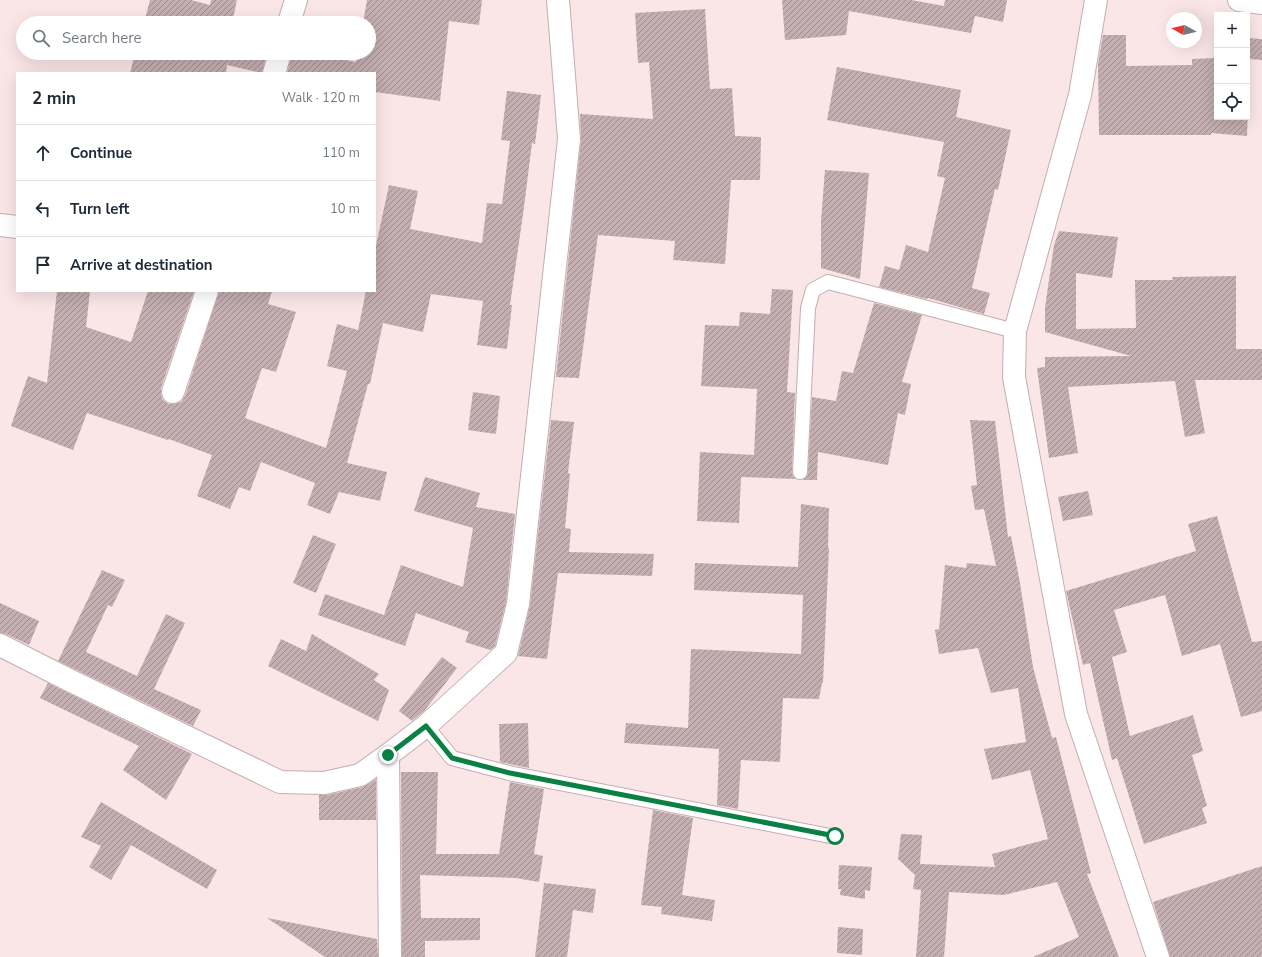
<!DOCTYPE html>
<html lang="en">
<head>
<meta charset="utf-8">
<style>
	:root { --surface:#fff; --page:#f2f2f3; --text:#1f2937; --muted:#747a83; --line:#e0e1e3 }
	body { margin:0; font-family:"Nunito Sans",sans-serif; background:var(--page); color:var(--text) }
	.controls { position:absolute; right:12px; top:12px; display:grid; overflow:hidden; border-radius:0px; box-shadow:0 4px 16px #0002 }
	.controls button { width:36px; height:36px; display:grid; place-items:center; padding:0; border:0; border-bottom:1px solid var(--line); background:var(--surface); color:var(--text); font:20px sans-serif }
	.compass { position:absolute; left:1166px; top:12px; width:36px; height:36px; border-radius:50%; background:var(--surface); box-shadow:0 4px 16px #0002; rotate:278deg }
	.stop { position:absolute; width:12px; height:12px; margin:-9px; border:3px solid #0b8043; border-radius:50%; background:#fff }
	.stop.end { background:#0b8043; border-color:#fff; box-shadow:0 1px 4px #0008 }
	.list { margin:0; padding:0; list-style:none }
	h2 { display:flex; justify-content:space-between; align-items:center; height:52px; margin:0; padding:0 16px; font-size:17px }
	h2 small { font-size:13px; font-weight:400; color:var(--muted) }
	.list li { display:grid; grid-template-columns:26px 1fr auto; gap:12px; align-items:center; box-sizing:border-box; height:56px; padding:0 16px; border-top:1px solid var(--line) }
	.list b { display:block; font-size:15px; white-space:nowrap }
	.list em { font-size:13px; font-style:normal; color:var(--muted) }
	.icon { flex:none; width:22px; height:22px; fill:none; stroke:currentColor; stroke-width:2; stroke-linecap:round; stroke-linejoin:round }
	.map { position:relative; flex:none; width:1262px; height:957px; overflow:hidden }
	.search { position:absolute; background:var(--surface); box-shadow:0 4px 16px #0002; left:16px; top:16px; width:360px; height:44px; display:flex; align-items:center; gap:10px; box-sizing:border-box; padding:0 14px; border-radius:22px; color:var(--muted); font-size:15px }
	.panel { position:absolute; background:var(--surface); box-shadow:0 4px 16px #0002; left:16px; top:72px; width:360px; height:220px; border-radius:0px }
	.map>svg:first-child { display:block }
	.building { fill:url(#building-hatch) }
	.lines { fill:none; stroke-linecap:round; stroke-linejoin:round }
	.service-casing { stroke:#c3aeb1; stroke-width:16 }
	.minor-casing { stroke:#c3aeb1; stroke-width:24 }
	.tertiary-casing { stroke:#c3aeb1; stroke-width:24 }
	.secondary-casing { stroke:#c3aeb1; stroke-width:24 }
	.service { stroke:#fff; stroke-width:14 }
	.minor { stroke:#fff; stroke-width:22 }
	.tertiary { stroke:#fff; stroke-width:22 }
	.secondary { stroke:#fff; stroke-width:22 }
	.route { stroke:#0b8043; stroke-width:5 }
</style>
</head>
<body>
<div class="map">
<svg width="1262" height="957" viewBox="0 0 1262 957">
	<defs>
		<pattern id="building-hatch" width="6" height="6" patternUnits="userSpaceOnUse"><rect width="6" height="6" fill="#c3aeb1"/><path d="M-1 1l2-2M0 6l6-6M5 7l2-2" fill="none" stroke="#9e8d90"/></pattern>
	</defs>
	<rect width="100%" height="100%" fill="#fae5e7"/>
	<!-- building -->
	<g class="building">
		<polygon points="150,0 191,0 210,5 211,0 237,0 232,23 144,23"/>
		<polygon points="367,0 482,0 479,25 449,21 440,101 375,92 375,73 287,73 292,53 307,53 356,62 358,53 369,53 369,23 363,23"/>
		<polygon points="782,0 911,0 944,6 945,0 1007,0 1003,22 975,16 971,33 849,11 846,35 785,40"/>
		<polygon points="705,9 710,89 732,88 735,136 761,137 760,180 731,180 725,264 673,260 675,241 598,235 579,378 556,377 581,140 580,114 653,119 649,62 638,63 635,13"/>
		<polygon points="1103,35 1126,35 1126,66 1192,65 1192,59 1215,58 1217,36 1217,117 1247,117 1247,38 1262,39 1262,60 1250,59 1247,136 1211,133 1211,135 1099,135 1098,64"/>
		<polygon points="135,53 267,53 262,73 227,65 226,73 130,73"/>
		<polygon points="837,67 961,90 956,117 1011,130 998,190 995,189 972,288 990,293 984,314 928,298 927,299 879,287 885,266 899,270 906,245 928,252 945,178 937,176 944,142 827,120"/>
		<polygon points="507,91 541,95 535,144 532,143 524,207 510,305 512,305 507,349 477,345 483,301 431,294 423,332 383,323 370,384 368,384 347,463 387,472 380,501 339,492 330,514 307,505 315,483 261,462 250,491 239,487 230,509 197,496 212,455 169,439 168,440 87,413 73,450 11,426 28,376 47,383 57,291 90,291 86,327 131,342 148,291 194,291 161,388 161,395 163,400 169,404 175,404 181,402 185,396 219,291 272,291 268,304 296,312 276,372 262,368 245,418 326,448 347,371 327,366 337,324 358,330 366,291 375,291 375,250 389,185 418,191 410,229 482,243 487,203 502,204 510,141 501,140"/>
		<polygon points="825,170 869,173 860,279 821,268 821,221"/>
		<polygon points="1059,231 1118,237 1112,278 1076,273 1076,329 1136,328 1135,280 1173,280 1172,277 1236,276 1236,349 1262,349 1262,380 1195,380 1205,433 1185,437 1175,381 1068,387 1078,453 1049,458 1037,368 1045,367 1045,357 1131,356 1045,332 1045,308 1054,245"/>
		<polygon points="772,289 793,290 787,392 795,393 792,472 793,476 796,479 741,477 739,523 697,521 700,452 754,455 757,389 701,386 705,325 739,326 740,312 770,314"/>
		<polygon points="874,303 922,315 902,382 911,384 905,415 898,413 888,465 818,452 817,480 803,480 807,477 808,472 812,397 836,401 842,371 853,373"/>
		<polygon points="473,392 500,396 496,434 468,430"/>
		<polygon points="551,420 574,422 568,473 570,474 565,528 571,529 569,552 654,554 652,576 558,573 547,659 518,656 530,605"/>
		<polygon points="970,420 995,421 1008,537 1011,536 1020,583 1033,667 1052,738 1056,737 1091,873 1087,874 1119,957 1033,957 1079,937 1057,882 1004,895 949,892 944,957 916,957 921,890 913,889 915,875 898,859 901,834 922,835 920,864 995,867 992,854 1048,839 1030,770 992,780 984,749 1026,742 1018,688 991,693 978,648 939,654 935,630 939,629 945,565 966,568 967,563 996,566 984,509 975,510 971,486 977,485"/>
		<polygon points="425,477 480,493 476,507 515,514 506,602 495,646 490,650 465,642 469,632 416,613 405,646 318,615 325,594 384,615 401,565 463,587 473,528 414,511"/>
		<polygon points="1088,491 1093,515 1063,521 1058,497"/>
		<polygon points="801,504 829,508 828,548 829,548 823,683 822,683 819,699 783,698 780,762 741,760 738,809 717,805 719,749 624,743 626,723 688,728 691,649 801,654 803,595 694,590 695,563 798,567"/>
		<polygon points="1217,516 1252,642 1262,641 1262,711 1241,717 1220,644 1182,656 1165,595 1114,610 1127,652 1112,657 1130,736 1193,715 1203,751 1192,755 1207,806 1202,808 1207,823 1144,844 1117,758 1112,760 1090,663 1083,665 1066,591 1196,551 1188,524"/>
		<polygon points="313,535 336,544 316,593 293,583"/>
		<polygon points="102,570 125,580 112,607 108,605 86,652 137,676 166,614 185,623 154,689 201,710 193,726 58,661"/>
		<polygon points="0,603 39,621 29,645 6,634 0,633"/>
		<polygon points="312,634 379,674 374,680 389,690 378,721 268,666 281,639 306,651"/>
		<polygon points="442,657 457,668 425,710 412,721 399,711"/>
		<polygon points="48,683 192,754 166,800 123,770 139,746 40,698"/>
		<polygon points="528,723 529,768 500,762 499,724"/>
		<polygon points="401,772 438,772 436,854 499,854 510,782 544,789 534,854 543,856 539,882 516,878 420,875 421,918 480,918 480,940 425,941 425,957 402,957"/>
		<polygon points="376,779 376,820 319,820 319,795 327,795 363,787"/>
		<polygon points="101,802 217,870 207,889 131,845 111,880 89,867 101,846 81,837"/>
		<polygon points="653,810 693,818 682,895 715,900 712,921 661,914 662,907 641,905"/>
		<polygon points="839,865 872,867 870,891 865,890 865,899 840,895 841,889 838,889"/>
		<polygon points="1262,866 1262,957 1170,957 1153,902"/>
		<polygon points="544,883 596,889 593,913 573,910 567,957 535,957"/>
		<polygon points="267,918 377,939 378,957 325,957"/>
		<polygon points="838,927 863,929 862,955 837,953"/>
	</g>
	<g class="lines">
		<!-- service casing -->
		<g class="service-casing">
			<g id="service">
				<polyline points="800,472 808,308 813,290 828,282 1015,331"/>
				<polyline points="426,726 452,758 509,773 835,837"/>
			</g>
		</g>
		<!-- minor casing -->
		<g class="minor-casing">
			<g id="minor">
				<polyline points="289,23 296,0"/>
				<polyline points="274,73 280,53"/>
				<polyline points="0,225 17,227"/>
				<polyline points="173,392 207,291"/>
				<polyline points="0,645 69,680 280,782 324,783 360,775 388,755 390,957"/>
				<polyline points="388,755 426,726 506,653 518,604 569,139 558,0"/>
			</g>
		</g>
		<!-- tertiary casing -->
		<g class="tertiary-casing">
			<polyline id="tertiary" points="1096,0 1080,95 1015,331 1014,377 1076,714 1158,957"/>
		</g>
		<!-- secondary casing -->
		<g class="secondary-casing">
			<polyline id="secondary" points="1239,0 1262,3"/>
		</g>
		<!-- service -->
		<use href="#service" class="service"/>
		<!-- minor -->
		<use href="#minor" class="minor"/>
		<!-- tertiary -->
		<use href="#tertiary" class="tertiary"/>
		<!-- secondary -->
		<use href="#secondary" class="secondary"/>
	</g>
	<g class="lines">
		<!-- route -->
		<polyline class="route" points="388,755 426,726 452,758 510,773 835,836"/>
	</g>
</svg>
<div class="controls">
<button>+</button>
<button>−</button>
<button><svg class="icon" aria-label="locate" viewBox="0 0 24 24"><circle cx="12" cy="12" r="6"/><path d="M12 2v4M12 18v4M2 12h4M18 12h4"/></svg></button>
</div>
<svg class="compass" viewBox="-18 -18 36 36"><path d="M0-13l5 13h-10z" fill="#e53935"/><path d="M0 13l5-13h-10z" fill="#747a83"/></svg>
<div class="stop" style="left:835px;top:836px"></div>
<div class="stop end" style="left:388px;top:755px"></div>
<div class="search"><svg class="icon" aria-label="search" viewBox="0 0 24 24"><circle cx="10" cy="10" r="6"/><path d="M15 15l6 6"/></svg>Search here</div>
<section class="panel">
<h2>2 min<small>Walk · 120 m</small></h2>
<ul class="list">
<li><svg class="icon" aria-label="ahead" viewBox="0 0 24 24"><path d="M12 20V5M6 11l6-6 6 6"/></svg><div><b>Continue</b></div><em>110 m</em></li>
<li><svg class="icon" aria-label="left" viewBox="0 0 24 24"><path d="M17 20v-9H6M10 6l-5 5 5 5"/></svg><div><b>Turn left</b></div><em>10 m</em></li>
<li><svg class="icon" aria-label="arrive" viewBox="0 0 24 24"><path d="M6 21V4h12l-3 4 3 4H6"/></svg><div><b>Arrive at destination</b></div></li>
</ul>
</section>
</div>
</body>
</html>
